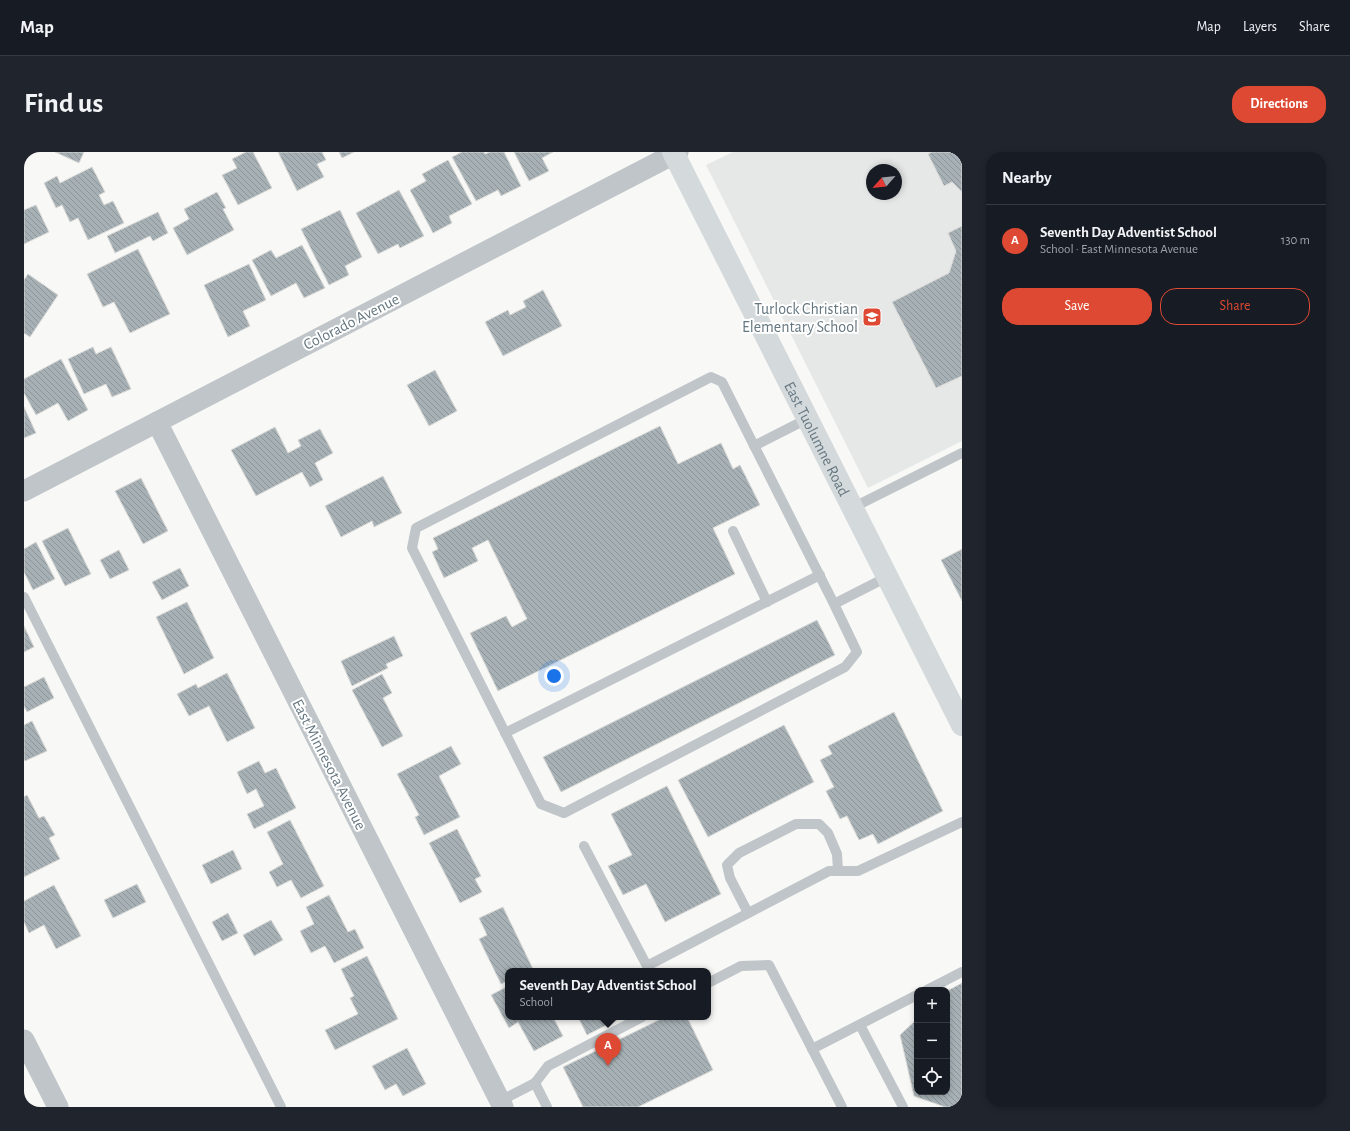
<!DOCTYPE html>
<html lang="en">
<head>
<meta charset="utf-8">
<style>
	:root { --surface:#171b24; --page:#20242c; --text:#f1f3f6; --muted:#9ea1a6; --line:#363941; --accent:#dd4932 }
	body { margin:0; font-family:"Alegreya Sans",sans-serif; background:var(--page); color:var(--text) }
	.controls { position:absolute; right:12px; bottom:12px; display:grid; overflow:hidden; border-radius:8px; box-shadow:0 2px 6px #0003 }
	.controls button { width:36px; height:36px; display:grid; place-items:center; padding:0; border:0; border-bottom:1px solid var(--line); background:var(--surface); color:var(--text); font:20px sans-serif }
	.compass { position:absolute; left:842px; top:12px; width:36px; height:36px; border-radius:50%; background:var(--surface); box-shadow:0 2px 6px #0003; rotate:243deg }
	.you { position:absolute; left:530px; top:524px; width:14px; height:14px; margin:-10px; border:3px solid #fff; border-radius:50%; background:#1a73e8; box-shadow:0 0 0 6px #1a73e833 }
	.badge { display:grid; place-items:center; width:26px; height:26px; border-radius:50%; background:var(--accent); color:#fff; font-size:13px; font-weight:700 }
	.pin { position:absolute; translate:-50% -33px; filter:drop-shadow(0 1px 2px #0008) }
	.pin::after { content:''; position:absolute; top:21px; width:14px; height:12px; background:inherit; clip-path:polygon(0 0,100% 0,50% 100%) }
	.popup { position:absolute; left:481px; top:816px; width:206px; height:52px; box-sizing:border-box; display:grid; place-content:center; border-radius:8px; background:var(--surface); filter:drop-shadow(0 1px 3px #0005); font-size:13px; white-space:nowrap; color:var(--muted) }
	.popup b { font-size:15px; color:var(--text) }
	.popup::after { content:''; position:absolute; left:50%; top:100%; margin-left:-8px; border:8px solid transparent; border-top-color:var(--surface) }
	.list { margin:0; padding:0; list-style:none }
	h2 { display:flex; justify-content:space-between; align-items:center; height:52px; margin:0; padding:0 16px; font-size:17px }
	h2 small { font-size:13px; font-weight:400; color:var(--muted) }
	.list li { display:grid; grid-template-columns:26px 1fr auto; gap:12px; align-items:center; box-sizing:border-box; height:72px; padding:0 16px; border-top:1px solid var(--line) }
	.list b { display:block; font-size:15px; white-space:nowrap }
	.list p { margin:0; font-size:13px; white-space:nowrap; color:var(--muted) }
	.list em { font-size:13px; font-style:normal; color:var(--muted) }
	.actions { display:flex; gap:8px; padding:12px 16px }
	.actions a { flex:1; padding:9px 0; border:1px solid var(--accent); border-radius:16px; text-align:center; font-size:14px; color:var(--accent) }
	.actions .main { background:var(--accent); color:#fff }
	.icon { flex:none; width:22px; height:22px; fill:none; stroke:currentColor; stroke-width:2; stroke-linecap:round; stroke-linejoin:round }
	.map { position:relative; flex:none; width:938px; height:955px; overflow:hidden; border-radius:16px }
	header { display:flex; align-items:center; gap:24px; box-sizing:border-box; height:56px; padding:0 20px; background:var(--surface); border-bottom:1px solid var(--line) }
	header strong { font-size:19px }
	nav { display:flex; gap:22px; margin-inline-start:auto; font-size:14px }
	.intro { display:flex; align-items:center; justify-content:space-between; box-sizing:border-box; height:96px; padding:0 24px }
	h1 { margin:0; font-size:28px }
	.button { padding:10px 18px; border-radius:16px; background:var(--accent); color:#fff; font-size:14px; font-weight:700 }
	main { display:flex; gap:24px; padding:0 24px }
	aside { flex:1; background:var(--surface); border-radius:16px; box-shadow:0 2px 6px #0003 }
	.map>svg:first-child { display:block }
	.built { fill:#e6e8e7; fill-rule:evenodd }
	.building { fill:url(#building-back-hatch); stroke:#dadad8 }
	.lines { fill:none; stroke-linecap:round; stroke-linejoin:round }
	.lane { stroke:#bfc5c8; stroke-width:10 }
	.street { stroke:#bfc5c8; stroke-width:21 }
	.secondary { stroke:#d4d9dc; stroke-width:22 }
	.labels { text-anchor:middle; stroke-width:4; stroke-linejoin:round; paint-order:stroke }
	.poi-label { font-size:16px; fill:#657780; stroke:#fff; text-anchor:end }
	.street-label { font-size:16px; fill:#657780; stroke:#fff }
</style>
</head>
<body>
<header>
<strong>Map</strong>
<nav><a>Map</a><a>Layers</a><a>Share</a></nav>
</header>
<div class="intro"><h1>Find us</h1><a class="button">Directions</a></div>
<main>
<div class="map">
<svg width="938" height="955" viewBox="0 0 938 955">
	<defs>
		<pattern id="building-back-hatch" width="6" height="6" patternUnits="userSpaceOnUse"><rect width="6" height="6" fill="#a7b1b5"/><path d="M-1 5l2 2M0 0l6 6M5-1l2 2" fill="none" stroke="#8c9598"/></pattern>
	</defs>
	<rect width="100%" height="100%" fill="#f8f8f6"/>
	<!-- built -->
	<path class="built" d="M709,0h229v289l-94,47 -162,-323zM848,18h24v24h-24z"/>
	<!-- building -->
	<g class="building">
		<polygon points="31,0 60,0 55,11"/>
		<polygon points="222,0 229,0 248,36 214,53 198,23 213,16 208,7"/>
		<polygon points="254,0 298,0 302,8 293,12 300,25 273,39"/>
		<polygon points="315,0 330,0 318,6"/>
		<polygon points="438,0 460,0 461,2 466,0 480,0 497,34 477,44 474,38 452,49 428,5"/>
		<polygon points="490,0 529,0 518,6 525,19 505,29"/>
		<polygon points="908,0 938,0 938,40 928,30 920,34 904,2"/>
		<polygon points="424,8 448,52 425,64 428,71 409,81 386,38 402,29 398,22"/>
		<polygon points="68,15 81,40 75,43 80,53 89,49 100,71 64,88 54,66 46,70 38,53 32,56 20,31 33,24 36,31"/>
		<polygon points="375,38 400,84 376,96 374,92 354,102 332,61"/>
		<polygon points="193,40 202,56 199,57 210,78 163,103 149,76 165,67 160,57"/>
		<polygon points="12,53 25,80 0,92 0,58"/>
		<polygon points="316,58 338,105 321,114 325,123 305,133 277,77"/>
		<polygon points="134,60 144,81 129,89 126,84 91,101 83,84"/>
		<polygon points="938,74 938,224 912,236 868,150 925,121 932,99 924,81"/>
		<polygon points="278,93 301,136 280,146 272,131 247,144 228,108 247,98 252,106"/>
		<polygon points="114,97 146,162 106,181 90,150 79,155 63,122"/>
		<polygon points="225,112 242,148 219,159 226,174 204,185 180,133"/>
		<polygon points="4,122 34,143 6,185 0,181 0,128"/>
		<polygon points="519,138 538,174 479,204 461,170 484,158 486,163 502,155 499,149"/>
		<polygon points="69,195 72,202 87,195 107,237 88,245 82,232 60,242 44,207"/>
		<polygon points="37,207 64,258 44,269 34,251 12,263 0,241 0,227"/>
		<polygon points="411,218 433,259 405,274 383,233"/>
		<polygon points="0,255 12,281 0,286"/>
		<polygon points="636,274 654,312 697,291 709,317 716,313 736,353 689,376 711,422 474,539 446,481 482,464 488,475 503,467 464,388 448,396 454,409 420,426 408,400 414,397 409,386"/>
		<polygon points="251,275 264,301 277,294 274,288 296,277 309,301 291,311 299,328 286,335 278,320 232,344 207,298"/>
		<polygon points="359,324 378,361 350,375 348,369 317,385 301,354"/>
		<polygon points="117,326 144,379 119,392 91,339"/>
		<polygon points="44,376 67,422 41,434 18,389"/>
		<polygon points="12,390 31,427 9,438 0,420 0,397"/>
		<polygon points="938,397 938,449 917,408"/>
		<polygon points="95,398 105,418 86,427 76,408"/>
		<polygon points="156,416 165,434 138,448 128,430"/>
		<polygon points="163,450 190,506 160,522 132,465"/>
		<polygon points="793,468 811,503 537,640 519,605"/>
		<polygon points="0,474 10,495 0,500"/>
		<polygon points="370,484 379,504 362,512 364,516 328,534 317,509"/>
		<polygon points="203,521 231,576 203,590 185,554 165,564 153,542 172,532 174,536"/>
		<polygon points="358,522 368,541 359,546 379,584 358,595 328,538"/>
		<polygon points="20,525 30,546 3,560 0,554 0,535"/>
		<polygon points="870,560 919,659 854,692 849,682 835,688 823,664 816,667 802,639 810,635 796,608 808,602 804,594"/>
		<polygon points="8,569 23,599 1,609 0,607 0,573"/>
		<polygon points="760,573 790,630 684,685 654,628"/>
		<polygon points="427,594 437,612 415,624 436,665 400,683 391,665 395,663 373,622"/>
		<polygon points="235,609 241,621 252,616 272,656 230,677 223,662 240,654 232,637 223,642 213,620"/>
		<polygon points="643,634 697,742 641,770 622,732 599,743 584,714 608,703 587,662"/>
		<polygon points="3,643 15,666 20,664 31,683 25,686 36,707 0,725 0,645"/>
		<polygon points="266,668 300,734 277,746 267,728 253,735 245,720 259,712 243,680"/>
		<polygon points="433,677 457,724 451,727 458,740 436,751 405,691"/>
		<polygon points="209,698 218,717 187,732 178,713"/>
		<polygon points="113,732 122,750 89,766 80,748"/>
		<polygon points="30,733 57,784 32,797 20,773 5,781 0,770 0,749"/>
		<polygon points="305,743 324,780 331,777 340,796 310,811 301,794 287,801 276,779 290,772 282,755"/>
		<polygon points="479,755 509,817 504,819 484,819 484,829 477,832 455,787 463,783 455,766"/>
		<polygon points="204,761 214,781 198,789 188,770"/>
		<polygon points="247,768 259,788 230,804 219,783"/>
		<polygon points="343,804 374,867 311,898 301,878 334,862 326,846 330,844 317,817"/>
		<polygon points="938,831 938,955 921,955 890,944 876,883 893,867 893,940 923,940 923,839"/>
		<polygon points="484,834 484,865 529,865 539,884 510,899 494,870 485,876 467,843"/>
		<polygon points="554,865 598,865 563,883"/>
		<polygon points="641,865 663,865 689,918 614,955 559,955 539,915"/>
		<polygon points="383,896 402,932 379,944 372,932 361,938 348,914"/>
	</g>
	<g class="lines">
		<!-- lane -->
		<g class="lane">
			<polyline points="730,294 783,267"/>
			<polyline points="828,356 938,301"/>
			<polyline points="709,379 743,450"/>
			<polyline points="0,445 257,955"/>
			<polyline points="810,452 698,230 687,225 392,376 388,396 517,652 540,661 821,515 833,500 810,452 863,425"/>
			<polyline points="481,581 796,423"/>
			<polyline points="560,694 623,814 805,719 834,719 938,670"/>
			<polyline points="724,761 706,726 703,713 715,701 772,672 795,672 804,681 813,702 814,719"/>
			<polyline points="684,831 717,814 745,813 818,955"/>
			<polyline points="903,838 938,820"/>
			<polyline points="836,873 879,955"/>
			<polyline points="788,897 893,843"/>
			<polyline points="511,931 524,914 618,865"/>
			<polyline points="476,949 511,931 523,955"/>
		</g>
		<!-- street -->
		<g class="street">
			<polyline points="133,270 479,955"/>
			<polyline points="0,339 654,0"/>
			<polyline points="0,888 34,955"/>
		</g>
		<!-- secondary -->
		<path class="secondary" id="s1" d="M649,0l289,573"/>
	</g>
	<!-- icons -->
	<defs>
		<g id="school-square" transform="scale(1)"><rect x="-9" y="-9" width="18" height="18" rx="4" fill="#dd4932" stroke="#fff"/><path d="M0-5L7-2L0 1L-7-2ZM-4 1L0 2.5L4 1V4Q0 6-4 4Z" fill="#fff"/></g>
	</defs>
	<g fill-rule="evenodd">
		<use href="#school-square" x="848" y="165"/>
	</g>
	<g class="labels">
		<!-- poi labels -->
		<g class="poi-label">
			<text x="834" y="162">Turlock Christian<tspan x="834" dy="18">Elementary School</tspan></text>
		</g>
		<!-- street labels -->
		<g class="street-label">
			<text transform="translate(327 169) rotate(-27)" y="6">Colorado Avenue</text>
			<text dy="6" stroke="none"><textPath href="#s1" startOffset="321">East Tuolumne Road</textPath></text>
			<text transform="translate(306 612) rotate(63)" y="6">East Minnesota Avenue</text>
		</g>
	</g>
</svg>
<div class="controls">
<button>+</button>
<button>−</button>
<button><svg class="icon" aria-label="locate" viewBox="0 0 24 24"><circle cx="12" cy="12" r="6"/><path d="M12 2v4M12 18v4M2 12h4M18 12h4"/></svg></button>
</div>
<svg class="compass" viewBox="-18 -18 36 36"><path d="M0-13l5 13h-10z" fill="#e53935"/><path d="M0 13l5-13h-10z" fill="#9ea1a6"/></svg>
<div class="you"></div>
<div class="pin badge" style="left:584px;top:914px">A</div>
<div class="popup"><b>Seventh Day Adventist School</b>School</div>
</div>
<aside>
<h2>Nearby<small></small></h2>
<ul class="list">
<li><span class="badge">A</span><div><b>Seventh Day Adventist School</b><p>School · East Minnesota Avenue</p></div><em>130 m</em></li>
</ul>
<div class="actions"><a class="main">Save</a><a>Share</a></div>
</aside>
</main>
</body>
</html>
